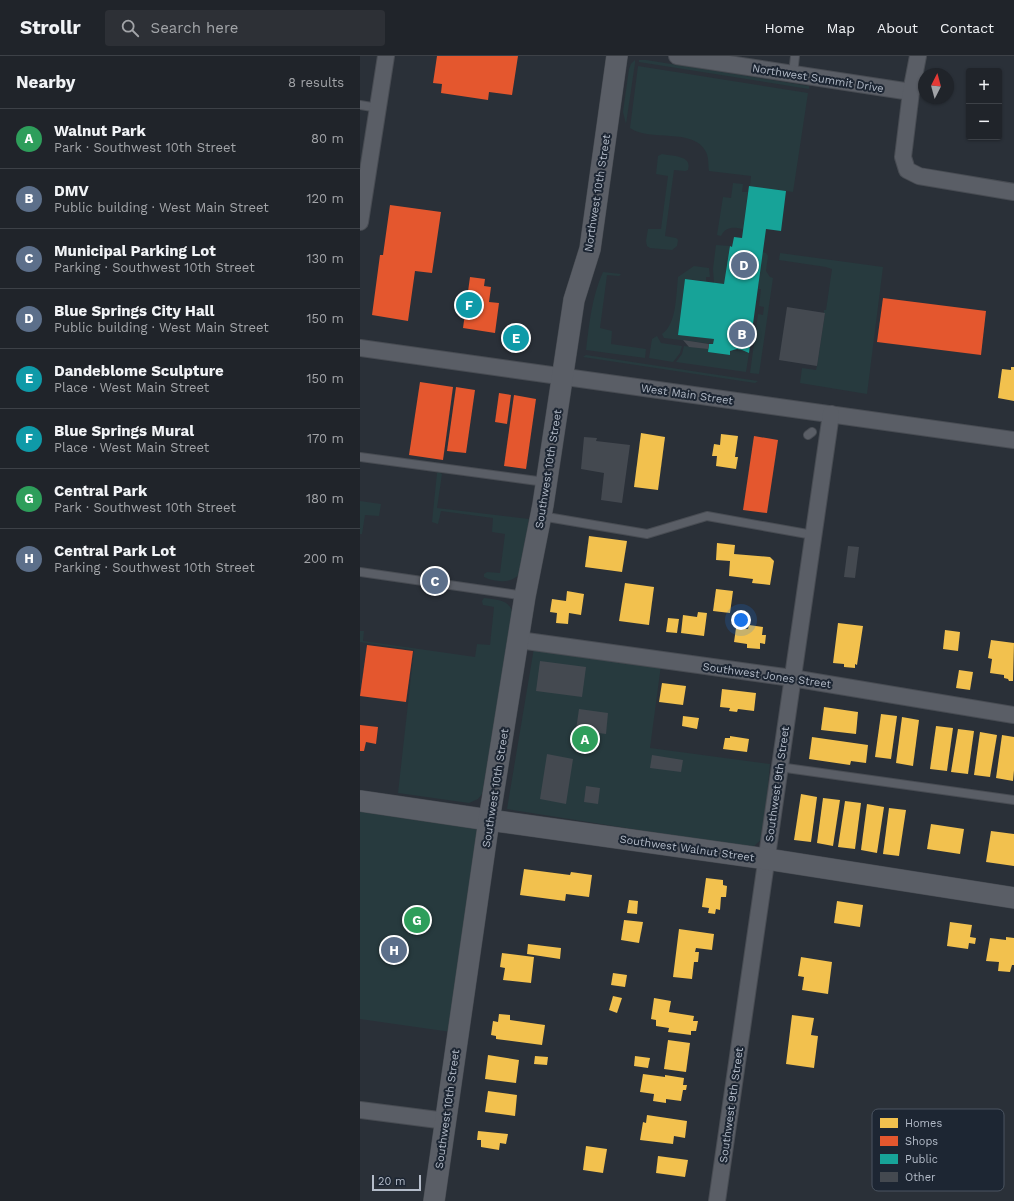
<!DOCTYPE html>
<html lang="en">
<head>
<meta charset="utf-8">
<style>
	:root { --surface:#20242a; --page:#2d3036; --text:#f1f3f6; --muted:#a2a4a8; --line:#3d4147; --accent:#848b96 }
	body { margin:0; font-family:"Work Sans",sans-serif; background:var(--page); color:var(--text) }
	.controls { position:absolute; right:12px; top:12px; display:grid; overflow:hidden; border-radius:4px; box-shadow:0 1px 3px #0004 }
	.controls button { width:36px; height:36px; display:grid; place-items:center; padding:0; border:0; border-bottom:1px solid var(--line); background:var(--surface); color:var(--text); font:20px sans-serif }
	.compass { position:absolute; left:558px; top:12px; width:36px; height:36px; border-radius:50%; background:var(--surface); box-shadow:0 1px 3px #0004; rotate:6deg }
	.scale { position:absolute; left:12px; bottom:10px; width:49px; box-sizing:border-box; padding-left:4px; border:2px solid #b4bcc9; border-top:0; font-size:11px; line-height:14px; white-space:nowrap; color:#b4bcc9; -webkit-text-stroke:3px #1d2633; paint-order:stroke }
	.you { position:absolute; left:381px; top:564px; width:14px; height:14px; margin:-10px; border:3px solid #fff; border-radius:50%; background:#1a73e8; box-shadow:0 0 0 6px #1a73e833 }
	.badge { display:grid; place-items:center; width:26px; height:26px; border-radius:50%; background:var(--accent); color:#fff; font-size:13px; font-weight:700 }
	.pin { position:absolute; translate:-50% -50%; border:2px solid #fff; box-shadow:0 1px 4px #0006 }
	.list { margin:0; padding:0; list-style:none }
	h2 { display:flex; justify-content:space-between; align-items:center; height:52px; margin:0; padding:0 16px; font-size:17px }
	h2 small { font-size:13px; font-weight:400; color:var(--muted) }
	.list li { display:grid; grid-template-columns:26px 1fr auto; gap:12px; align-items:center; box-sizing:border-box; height:60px; padding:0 16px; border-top:1px solid var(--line) }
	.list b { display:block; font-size:15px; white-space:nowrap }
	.list p { margin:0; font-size:13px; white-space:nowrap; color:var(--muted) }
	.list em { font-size:13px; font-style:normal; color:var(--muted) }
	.icon { flex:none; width:22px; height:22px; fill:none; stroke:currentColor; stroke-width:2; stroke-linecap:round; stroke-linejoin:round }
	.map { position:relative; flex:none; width:654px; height:1145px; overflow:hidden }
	header { display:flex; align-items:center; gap:24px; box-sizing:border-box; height:56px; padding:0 20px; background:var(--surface); border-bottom:1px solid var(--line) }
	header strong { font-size:19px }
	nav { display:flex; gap:22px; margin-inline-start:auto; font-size:14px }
	.search { width:280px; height:36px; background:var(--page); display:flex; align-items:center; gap:10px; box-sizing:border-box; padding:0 14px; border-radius:4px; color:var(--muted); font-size:15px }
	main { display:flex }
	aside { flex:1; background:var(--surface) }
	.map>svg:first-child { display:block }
	.green { fill:#273a3e }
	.homes { fill:#f2c14e }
	.shops { fill:#e4572e }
	.public { fill:#17a398 }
	.building { fill:#444950 }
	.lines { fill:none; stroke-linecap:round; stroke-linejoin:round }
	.service-casing { stroke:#484c53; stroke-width:10 }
	.minor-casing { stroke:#484c53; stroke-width:18 }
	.tertiary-casing { stroke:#484c53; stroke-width:22 }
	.service { stroke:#5a5e66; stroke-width:8 }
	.minor { stroke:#5a5e66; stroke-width:16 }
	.tertiary { stroke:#5a5e66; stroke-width:21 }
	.labels { text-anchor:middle; stroke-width:4; stroke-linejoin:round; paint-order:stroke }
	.street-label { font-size:11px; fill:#b4bcc9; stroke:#1d2633 }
	.key { fill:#1d2633; stroke:#4a5360; stroke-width:1 }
	.key-label { font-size:11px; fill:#b4bcc9 }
</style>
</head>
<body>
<header>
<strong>Strollr</strong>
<div class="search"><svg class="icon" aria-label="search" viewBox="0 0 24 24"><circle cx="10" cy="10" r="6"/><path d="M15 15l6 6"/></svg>Search here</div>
<nav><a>Home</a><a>Map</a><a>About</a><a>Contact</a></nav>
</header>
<main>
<aside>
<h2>Nearby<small>8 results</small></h2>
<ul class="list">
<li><span class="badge" style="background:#2e9e5b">A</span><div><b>Walnut Park</b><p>Park · Southwest 10th Street</p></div><em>80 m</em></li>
<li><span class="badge" style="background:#5c6f8a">B</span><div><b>DMV</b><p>Public building · West Main Street</p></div><em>120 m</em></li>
<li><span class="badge" style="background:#5c6f8a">C</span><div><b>Municipal Parking Lot</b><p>Parking · Southwest 10th Street</p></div><em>130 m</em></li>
<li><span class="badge" style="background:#5c6f8a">D</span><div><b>Blue Springs City Hall</b><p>Public building · West Main Street</p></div><em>150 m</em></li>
<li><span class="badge" style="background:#0f9aa8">E</span><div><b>Dandeblome Sculpture</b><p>Place · West Main Street</p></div><em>150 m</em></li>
<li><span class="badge" style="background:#0f9aa8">F</span><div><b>Blue Springs Mural</b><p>Place · West Main Street</p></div><em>170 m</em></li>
<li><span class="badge" style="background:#2e9e5b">G</span><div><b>Central Park</b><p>Park · Southwest 10th Street</p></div><em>180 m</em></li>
<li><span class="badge" style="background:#5c6f8a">H</span><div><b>Central Park Lot</b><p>Parking · Southwest 10th Street</p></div><em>200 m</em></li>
</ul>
</aside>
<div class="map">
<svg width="654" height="1145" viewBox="0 0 654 1145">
	<rect width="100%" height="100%" fill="#2a3038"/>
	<!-- green -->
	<g class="green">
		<polygon points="275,4 275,7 266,68 263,56 269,13 271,8"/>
		<polygon points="279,4 286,4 449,30 449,33 279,6"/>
		<path d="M278,10l170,27 -15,99 -43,-6 1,-10 -42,-5c-1,-7 0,-13 -3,-19 -12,-25 -57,-10 -76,-24z"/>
		<path d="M302,98c9,2 31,1 26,16l-3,1 -11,-1 -9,66 11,2 2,2 -1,6 -5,4 -22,-2 -3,-2 -1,-5 2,-12h13l7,-53 -12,-2 2,-18z"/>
		<path d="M373,127l10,1 -1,8h6l-5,37c-9,-2 -17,-3 -22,7l-4,-1 6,-38 8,1z"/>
		<polygon points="356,189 370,190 364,228 354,227 353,213"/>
		<polygon points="402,196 406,197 408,200 406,215 410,221 413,222 399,318 390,317 398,258 403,259 404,251 399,250 401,233 398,233"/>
		<polygon points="420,197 523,211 507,338 440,327 442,312 456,314 457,310 465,257 464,257 464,254 466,254 472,213 466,211 419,204"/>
		<path d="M334,210l15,2 1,9h-4v4l-21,-2 -7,55 36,5 -1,5 -49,-6 -2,-4c15,-10 14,-40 16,-57z"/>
		<path d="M243,216l18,2 -2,2 -12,-1 -7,53 12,3 -1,13 35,5 -1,9 -59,-8c3,-26 6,-54 17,-78z"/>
		<polygon points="297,280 301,287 322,290 320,297 313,306 289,302 292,283"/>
		<polygon points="324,290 370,295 382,294 389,297 386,316 316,306 322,298"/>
		<polygon points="226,299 398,325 395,327 223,301"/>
		<path d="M79,416l3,2 -5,34 92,11c-1,11 -5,47 -10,55 -4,6 -13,8 -20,7 -5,-1 -10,-1 -15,-4v-3l3,-2 13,1 5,-39 -13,-2 1,-14 -52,-7 -3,13 -6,-2 5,-49z"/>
		<polygon points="0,445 21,448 19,460 5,459 2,478 0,478"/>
		<path d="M124,542c14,2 27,1 29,18l-31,178 -4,5 -9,4 -71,-10 16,-143 -54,-8v-11h4l-1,10 112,16 2,-13 13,1 4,-38 -11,-2 -1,-4z"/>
		<polygon points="175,586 301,609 290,692 410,708 403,782 392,792 147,753"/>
		<polygon points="0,745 129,764 98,977 0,963"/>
	</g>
	<!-- homes -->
	<g class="homes">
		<polygon points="651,311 654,311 654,345 638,342 642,313 651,314"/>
		<polygon points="281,377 305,381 298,434 274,431"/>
		<polygon points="361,378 378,380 375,401 378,401 376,413 356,410 357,400 352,400 354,388 360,389"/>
		<polygon points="229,480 267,485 262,516 225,511"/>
		<polygon points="357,487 375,489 374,498 410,501 414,505 410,529 392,527 393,523 369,520 370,505 356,504"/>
		<polygon points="265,527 294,531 289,569 259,565"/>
		<polygon points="356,533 373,535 370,557 353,555"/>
		<polygon points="207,535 224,538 221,559 209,557 208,568 196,567 197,557 190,556 192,543 206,545"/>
		<polygon points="338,556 347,557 344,580 321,577 323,559 337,561"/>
		<polygon points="308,562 319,563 317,577 306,576"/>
		<polygon points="478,567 503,570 497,609 495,608 495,612 484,611 484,608 473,607"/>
		<polygon points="389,569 403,571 402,579 406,579 405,588 400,587 400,593 387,592 387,588 374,586 376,572 388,573"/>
		<polygon points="585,574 600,576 598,595 583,593"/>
		<polygon points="631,584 654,587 653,625 649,625 648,623 644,622 644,619 630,617 632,603 628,602"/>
		<polygon points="599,614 613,616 610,634 596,632"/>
		<polygon points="302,627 326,630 323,649 299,646"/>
		<polygon points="362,633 396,637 394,655 378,653 377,656 369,655 370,652 360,651"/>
		<polygon points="464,651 498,656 496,678 461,674"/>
		<polygon points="521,658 537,660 531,703 515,701"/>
		<polygon points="323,660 339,662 337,673 322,670"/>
		<polygon points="542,661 559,664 553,710 536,707"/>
		<polygon points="576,670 593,672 587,715 570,713"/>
		<polygon points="598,673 614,675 608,718 591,716"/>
		<polygon points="620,676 637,679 630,721 614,719"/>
		<polygon points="642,679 654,681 654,714 653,725 636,722"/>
		<polygon points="370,680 389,683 387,696 363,693 365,682 370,682"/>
		<polygon points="452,681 508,689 506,707 491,705 490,709 449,703"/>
		<polygon points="441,738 457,741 451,786 434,784"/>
		<polygon points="463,742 480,744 473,790 457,787"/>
		<polygon points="485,745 501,747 495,793 478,791"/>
		<polygon points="507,748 524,751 517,797 501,794"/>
		<polygon points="529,752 546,754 539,800 523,798"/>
		<polygon points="571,768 604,773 600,798 567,793"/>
		<polygon points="631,775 654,778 654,810 626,806"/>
		<polygon points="164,813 210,819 211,816 232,819 229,841 206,838 205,845 160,839"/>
		<polygon points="346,822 363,824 363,829 367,830 366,841 361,841 360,854 356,853 355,858 348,857 349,852 342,851"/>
		<polygon points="269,844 278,845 277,858 267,857"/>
		<polygon points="477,845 503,849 500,871 474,867"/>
		<polygon points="264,864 283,866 279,887 261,884"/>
		<polygon points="590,866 612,869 610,881 616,882 615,888 609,887 608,893 587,890"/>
		<polygon points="319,873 354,878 352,894 336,892 335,896 339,896 338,906 334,906 332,923 313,921"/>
		<polygon points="646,881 654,882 654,909 652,909 650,916 638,915 639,906 626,905 630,882 646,884"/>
		<polygon points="168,888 201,892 200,903 167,898"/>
		<polygon points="142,897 174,901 171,927 143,924 145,912 140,911"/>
		<polygon points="441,901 472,906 468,938 442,934 444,921 438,920"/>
		<polygon points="253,917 267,919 265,931 251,929"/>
		<polygon points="253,940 262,942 257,957 249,954"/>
		<polygon points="294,942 311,945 309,956 334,960 333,965 338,965 336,975 331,975 331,979 308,976 309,972 296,970 296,964 291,963"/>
		<polygon points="139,958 150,959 150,964 185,969 182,989 136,983 136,980 131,979 133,965 138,966"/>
		<polygon points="432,959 454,962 451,979 458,980 454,1012 426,1008"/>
		<polygon points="308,984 330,987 326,1016 304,1013"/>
		<polygon points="128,999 159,1004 156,1027 125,1023"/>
		<polygon points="175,1000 188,1001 187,1009 174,1008"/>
		<polygon points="275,1000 290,1002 288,1012 274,1010"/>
		<polygon points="283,1018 305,1021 305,1019 324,1022 323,1029 327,1029 326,1034 323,1034 321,1045 306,1043 306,1047 293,1045 294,1038 280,1036"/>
		<polygon points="128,1035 157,1039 155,1060 125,1056"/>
		<polygon points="287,1059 327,1065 325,1082 314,1080 313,1088 280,1084 283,1066 286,1067"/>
		<polygon points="118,1075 148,1078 146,1088 140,1087 139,1094 121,1091 121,1084 117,1084"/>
		<polygon points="226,1090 247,1093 243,1117 223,1114"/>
		<polygon points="298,1100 328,1104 325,1121 296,1117"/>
	</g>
	<!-- shops -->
	<g class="shops">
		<polygon points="77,0 158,0 152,39 129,36 128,44 81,37 82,28 73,27"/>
		<polygon points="30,149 81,156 72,217 55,215 48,265 12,259 20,199 23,199"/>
		<polygon points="110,221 125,223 124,230 131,231 129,246 139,247 135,277 103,272"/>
		<polygon points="523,242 626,255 621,299 517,286"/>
		<polygon points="60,326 93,331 83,404 49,399"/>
		<polygon points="96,331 115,334 106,397 87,395"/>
		<polygon points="139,337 151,339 147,368 135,366"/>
		<polygon points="154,339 176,343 166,413 144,410"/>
		<polygon points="394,380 418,384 407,457 383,454"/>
		<polygon points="7,589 53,595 46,646 0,640"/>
		<polygon points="0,669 18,671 16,688 6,686 4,695 0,695"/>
	</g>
	<!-- public -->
	<polygon class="public" points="389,130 426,135 421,175 406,173 389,297 382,294 377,293 370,295 370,299 348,296 349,288 353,288 354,283 318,279 325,223 364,228 370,190 372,191 374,181 382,182"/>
	<!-- building -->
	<g class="building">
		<polygon points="427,251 465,257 457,310 419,304"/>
		<polygon points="323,284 349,288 348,293 329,291"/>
		<polygon points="224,381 237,382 236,385 270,389 262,447 241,444 244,417 221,413"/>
		<polygon points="488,490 499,491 495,522 484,521"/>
		<polygon points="180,605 226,611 222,641 176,635"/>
		<polygon points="219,653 248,657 246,678 216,674"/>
		<polygon points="187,698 213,703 206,748 180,743"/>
		<polygon points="292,699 323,704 321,716 290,712"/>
		<polygon points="226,730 240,732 238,748 224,746"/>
	</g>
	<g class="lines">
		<!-- service casing -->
		<g class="service-casing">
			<g id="service">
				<polyline points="433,18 435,0"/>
				<polyline points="0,49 18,52"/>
				<polyline points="448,379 452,376"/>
				<polyline points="0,401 185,426"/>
				<polyline points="181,460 287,478 347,460 453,479"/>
				<polyline points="0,516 165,540"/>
				<polyline points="419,711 654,744"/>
			</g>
		</g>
		<!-- minor casing -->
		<g class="minor-casing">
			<g id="minor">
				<polyline points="317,0 551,36"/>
				<polyline points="558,0 551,36 543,101 547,114 559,120 654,136"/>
				<polyline points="0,166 26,0"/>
				<polyline points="0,292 654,384"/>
				<polyline points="159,584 432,622 654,659"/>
				<polyline points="0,1054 86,1065"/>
				<polyline points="357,1145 471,358"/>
			</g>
		</g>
		<!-- tertiary casing -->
		<g class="tertiary-casing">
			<g id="tertiary">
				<polyline points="0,745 129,764 407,803 654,842"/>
				<polyline points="74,1145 129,764 165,540 183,449 214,244 230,193 257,0"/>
			</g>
		</g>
		<!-- service -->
		<use href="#service" class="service"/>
		<!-- minor -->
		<use href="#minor" class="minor"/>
		<!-- tertiary -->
		<use href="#tertiary" class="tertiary"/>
	</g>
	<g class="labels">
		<!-- street labels -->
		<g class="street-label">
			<text transform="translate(458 22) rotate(9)" y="4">Northwest Summit Drive</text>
			<text transform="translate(237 137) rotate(-81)" y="4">Northwest 10th Street</text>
			<text transform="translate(327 338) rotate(8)" y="4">West Main Street</text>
			<text transform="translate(188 413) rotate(-81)" y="4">Southwest 10th Street</text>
			<text transform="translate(407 619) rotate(8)" y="4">Southwest Jones Street</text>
			<text transform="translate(417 728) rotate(-82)" y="4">Southwest 9th Street</text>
			<text transform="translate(135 732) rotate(-81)" y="4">Southwest 10th Street</text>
			<text transform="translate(327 792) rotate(8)" y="4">Southwest Walnut Street</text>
			<text transform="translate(371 1049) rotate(-82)" y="4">Southwest 9th Street</text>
			<text transform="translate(87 1053) rotate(-82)" y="4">Southwest 10th Street</text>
		</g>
	</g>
	<!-- legend -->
	<rect x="512" y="1053" width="132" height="82" rx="6" class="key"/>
	<rect x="520" y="1062" width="18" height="10" fill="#f2c14e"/>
	<rect x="520" y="1080" width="18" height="10" fill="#e4572e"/>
	<rect x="520" y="1098" width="18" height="10" fill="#17a398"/>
	<rect x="520" y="1116" width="18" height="10" fill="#444950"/>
	<g class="key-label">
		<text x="545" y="1071">Homes</text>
		<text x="545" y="1089">Shops</text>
		<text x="545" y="1107">Public</text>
		<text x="545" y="1125">Other</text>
	</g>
</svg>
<div class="controls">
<button>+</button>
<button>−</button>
</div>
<svg class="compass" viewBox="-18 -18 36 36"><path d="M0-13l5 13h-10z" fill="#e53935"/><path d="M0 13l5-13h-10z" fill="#a2a4a8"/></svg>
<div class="scale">20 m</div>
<div class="you"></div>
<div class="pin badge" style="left:225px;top:683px;background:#2e9e5b">A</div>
<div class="pin badge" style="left:382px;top:278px;background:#5c6f8a">B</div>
<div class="pin badge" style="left:75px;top:525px;background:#5c6f8a">C</div>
<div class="pin badge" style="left:384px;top:209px;background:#5c6f8a">D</div>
<div class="pin badge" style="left:156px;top:282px;background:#0f9aa8">E</div>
<div class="pin badge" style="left:109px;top:249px;background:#0f9aa8">F</div>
<div class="pin badge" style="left:57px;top:864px;background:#2e9e5b">G</div>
<div class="pin badge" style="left:34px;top:894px;background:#5c6f8a">H</div>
</div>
</main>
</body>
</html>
